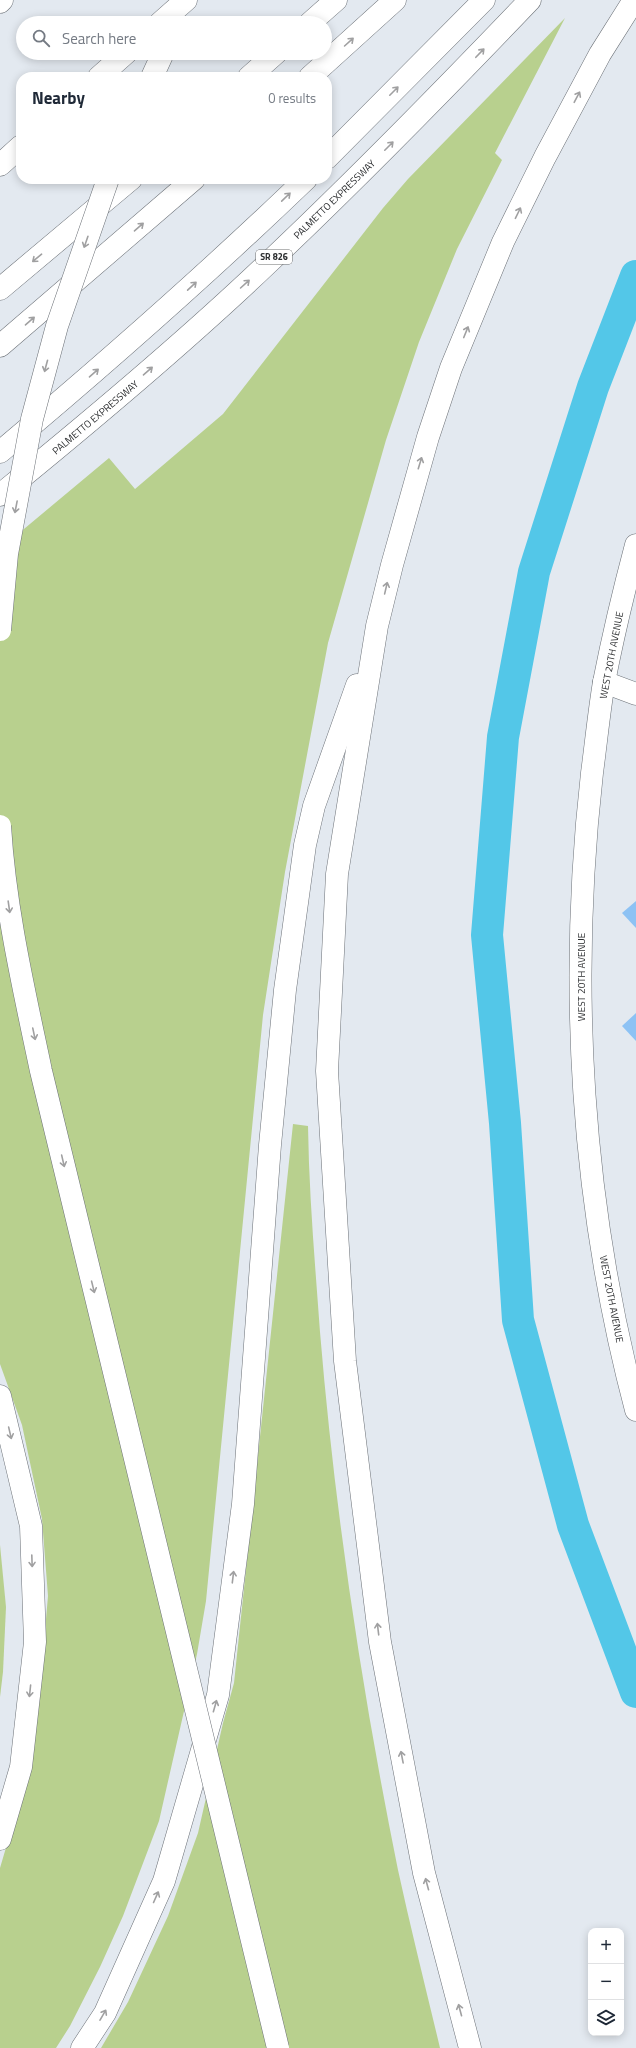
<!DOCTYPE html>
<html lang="en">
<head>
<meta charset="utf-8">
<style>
	:root { --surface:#fff; --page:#f2f2f3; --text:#1f2937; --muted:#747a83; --line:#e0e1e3 }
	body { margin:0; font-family:"Titillium Web",sans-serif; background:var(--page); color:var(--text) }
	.controls { position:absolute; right:12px; bottom:12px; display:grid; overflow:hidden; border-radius:8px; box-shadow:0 2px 10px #0003 }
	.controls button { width:36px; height:36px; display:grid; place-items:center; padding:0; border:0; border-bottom:1px solid var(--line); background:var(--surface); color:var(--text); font:20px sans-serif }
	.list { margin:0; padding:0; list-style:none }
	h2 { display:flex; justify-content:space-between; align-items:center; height:52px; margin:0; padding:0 16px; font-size:17px }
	h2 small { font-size:13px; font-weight:400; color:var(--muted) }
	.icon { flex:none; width:22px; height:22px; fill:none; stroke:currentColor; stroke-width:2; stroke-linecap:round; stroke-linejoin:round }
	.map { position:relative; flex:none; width:636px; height:2048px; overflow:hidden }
	.search { position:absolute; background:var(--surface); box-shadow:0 2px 10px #0003; left:16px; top:16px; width:316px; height:44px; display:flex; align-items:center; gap:10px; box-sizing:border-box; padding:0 14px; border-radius:22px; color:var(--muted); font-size:15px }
	.panel { position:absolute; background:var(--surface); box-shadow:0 2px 10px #0003; left:16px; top:72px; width:316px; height:112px; border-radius:16px }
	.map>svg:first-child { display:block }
	.green { fill:#b8d08e }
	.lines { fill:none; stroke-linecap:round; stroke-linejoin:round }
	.canal { stroke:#53c7e8; stroke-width:32 }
	.building { fill:#8dc2f4 }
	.minor-casing { stroke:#6c7177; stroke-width:23 }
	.tertiary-casing { stroke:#6c7177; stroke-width:23 }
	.motorway-casing { stroke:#6c7177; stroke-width:23 }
	.minor { stroke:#fff; stroke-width:22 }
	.tertiary { stroke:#fff; stroke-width:22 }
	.motorway { stroke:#fff; stroke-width:22 }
	.motorway-bridge-casing { stroke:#6c7177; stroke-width:23; stroke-linecap:butt }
	.motorway-bridge { stroke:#fff; stroke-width:22 }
	.oneway { stroke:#a0a0a1 }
	.labels { text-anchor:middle; stroke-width:3.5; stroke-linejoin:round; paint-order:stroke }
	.shield { fill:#fff; stroke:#6b6c6d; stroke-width:1 }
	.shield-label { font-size:9px; font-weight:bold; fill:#2b2d2f }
	.street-label { font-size:10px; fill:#2b2d2f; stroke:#fff }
</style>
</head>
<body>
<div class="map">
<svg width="636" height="2048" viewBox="0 0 636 2048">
	<rect width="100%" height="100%" fill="#e3e9f0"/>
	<!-- green -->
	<g class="green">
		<polygon points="565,18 495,153 502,160 457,249 419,342 386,440 328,643 285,872 263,1015 206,1601 197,1654 159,1821 123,1916 100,1967 70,2026 56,2048 0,2048 0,1868 25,1783 38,1711 48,1596 42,1519 22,1425 0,1364 0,549 109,458 135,489 223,414 383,208 408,179"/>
		<path d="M293,1124l15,2c1,69 7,137 12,206 15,181 42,360 78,538 13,60 28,119 42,178h-339l27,-46 40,-86 30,-83 25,-110 11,-40z"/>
		<polygon points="0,1545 6,1607 3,1672 0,1697"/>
	</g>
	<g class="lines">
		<!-- canal -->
		<polyline class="canal" points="636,276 593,387 534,572 503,737 487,935 505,1123 518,1320 573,1525 636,1692"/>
	</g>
	<!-- building -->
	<g class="building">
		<polygon points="636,901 636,928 622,913"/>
		<polygon points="636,1013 636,1041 622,1026"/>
	</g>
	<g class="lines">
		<!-- minor casing -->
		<g class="minor-casing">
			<polyline id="minor" points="604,682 636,694"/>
		</g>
		<!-- tertiary casing -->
		<g class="tertiary-casing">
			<g id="tertiary">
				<polyline points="0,2 2,0"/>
				<path d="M636,545c-12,45 -23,91 -32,137 -5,30 -8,61 -12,91 -24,212 -11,430 44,637"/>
			</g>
		</g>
		<!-- motorway casing -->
		<g class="motorway-casing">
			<g id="motorway">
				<polyline points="160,23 186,0"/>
				<polyline points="310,23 336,0"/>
				<polyline points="99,77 126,53"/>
				<polyline points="152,77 163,53"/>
				<polyline points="249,77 276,53"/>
				<polyline points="310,77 395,0"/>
				<polyline points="327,158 484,0"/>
				<polyline points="0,165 21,146"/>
				<polyline points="0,289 131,179"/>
				<polyline points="0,346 194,179"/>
				<path d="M0,452c105,-88 207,-178 306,-273"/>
				<path d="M0,495c91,-74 182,-150 267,-231 91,-86 177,-174 263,-264"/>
				<polyline points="0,1396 31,1526 35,1642 21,1767 0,1839"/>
				<polyline points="82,2048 105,2013 164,1881 218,1695 243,1504 270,1145 285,990 305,845 314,806 357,685"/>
				<polyline points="470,2048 424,1873 380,1642 345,1361 327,1071 337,874 377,626 392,565 428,437 451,368 503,242 545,157 600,54 634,0"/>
			</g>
		</g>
		<!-- minor -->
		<use href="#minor" class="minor"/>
		<!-- tertiary -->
		<use href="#tertiary" class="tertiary"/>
		<!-- motorway -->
		<use href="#motorway" class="motorway"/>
		<!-- motorway-bridge casing -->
		<g class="motorway-bridge-casing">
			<g id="motorway-bridge">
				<polyline points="0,630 7,554 32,419 57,326 108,179"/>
				<path d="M0,826c5,83 24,164 41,245l237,977"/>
			</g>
		</g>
		<!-- motorway-bridge -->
		<use href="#motorway-bridge" class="motorway-bridge"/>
	</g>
	<!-- one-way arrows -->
	<defs><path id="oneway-shaft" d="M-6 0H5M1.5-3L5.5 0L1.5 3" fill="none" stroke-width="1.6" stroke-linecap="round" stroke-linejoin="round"/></defs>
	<g class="oneway">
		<use href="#oneway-shaft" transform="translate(349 42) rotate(-42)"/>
		<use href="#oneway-shaft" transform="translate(480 53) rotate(-46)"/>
		<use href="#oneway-shaft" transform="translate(394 91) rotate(-45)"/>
		<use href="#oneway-shaft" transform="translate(577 97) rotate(-62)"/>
		<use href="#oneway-shaft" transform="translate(389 146) rotate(-45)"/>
		<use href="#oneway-shaft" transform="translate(286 197) rotate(-44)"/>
		<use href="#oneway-shaft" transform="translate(518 213) rotate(-64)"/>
		<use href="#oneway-shaft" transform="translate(139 227) rotate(-41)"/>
		<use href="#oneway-shaft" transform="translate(86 242) rotate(109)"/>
		<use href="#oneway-shaft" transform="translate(37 258) rotate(140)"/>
		<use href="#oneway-shaft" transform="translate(245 284) rotate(-42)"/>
		<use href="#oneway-shaft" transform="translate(192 286) rotate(-43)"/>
		<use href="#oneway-shaft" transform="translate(30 321) rotate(-41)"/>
		<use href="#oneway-shaft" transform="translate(466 332) rotate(-68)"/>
		<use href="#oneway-shaft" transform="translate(46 366) rotate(105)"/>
		<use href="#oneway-shaft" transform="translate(148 371) rotate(-41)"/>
		<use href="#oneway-shaft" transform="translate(94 373) rotate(-41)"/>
		<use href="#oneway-shaft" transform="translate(420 463) rotate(-73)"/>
		<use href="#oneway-shaft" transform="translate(16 507) rotate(101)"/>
		<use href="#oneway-shaft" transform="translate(386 588) rotate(-77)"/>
		<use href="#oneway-shaft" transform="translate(9 907) rotate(82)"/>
		<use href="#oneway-shaft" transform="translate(34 1034) rotate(78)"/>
		<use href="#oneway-shaft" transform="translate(63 1161) rotate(77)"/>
		<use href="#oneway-shaft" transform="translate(93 1287) rotate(76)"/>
		<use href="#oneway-shaft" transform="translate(10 1433) rotate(77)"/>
		<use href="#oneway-shaft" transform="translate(32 1561) rotate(88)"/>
		<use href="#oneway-shaft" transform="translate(233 1577) rotate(-83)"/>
		<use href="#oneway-shaft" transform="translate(378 1629) rotate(-97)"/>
		<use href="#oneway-shaft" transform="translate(30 1691) rotate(96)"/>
		<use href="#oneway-shaft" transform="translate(215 1706) rotate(-74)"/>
		<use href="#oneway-shaft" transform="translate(402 1757) rotate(-101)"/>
		<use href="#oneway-shaft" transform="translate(427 1884) rotate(-105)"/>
		<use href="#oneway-shaft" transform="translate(156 1897) rotate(-66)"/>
		<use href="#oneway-shaft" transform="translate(460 2010) rotate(-105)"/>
		<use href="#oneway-shaft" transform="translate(103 2015) rotate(-60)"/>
	</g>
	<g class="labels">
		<!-- shield labels -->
		<rect class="shield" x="256" y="250" width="36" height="14" rx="3"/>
		<g class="shield-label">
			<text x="274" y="260">SR 826</text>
		</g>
		<!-- street labels -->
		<g class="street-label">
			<text transform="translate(334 199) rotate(-44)" y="4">PALMETTO EXPRESSWAY</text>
			<text transform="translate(95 417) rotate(-40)" y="4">PALMETTO EXPRESSWAY</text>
			<text transform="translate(611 655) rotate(-79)" y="4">WEST 20TH AVENUE</text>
			<text transform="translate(581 977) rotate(-90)" y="4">WEST 20TH AVENUE</text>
			<text transform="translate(612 1299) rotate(79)" y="4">WEST 20TH AVENUE</text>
		</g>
	</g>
</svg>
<div class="controls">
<button>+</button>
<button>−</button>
<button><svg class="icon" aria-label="layers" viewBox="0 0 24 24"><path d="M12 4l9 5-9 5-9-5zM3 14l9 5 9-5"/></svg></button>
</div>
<div class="search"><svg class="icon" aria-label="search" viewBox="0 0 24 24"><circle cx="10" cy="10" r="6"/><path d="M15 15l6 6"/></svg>Search here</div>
<section class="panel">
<h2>Nearby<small>0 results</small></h2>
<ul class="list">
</ul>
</section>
</div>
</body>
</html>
